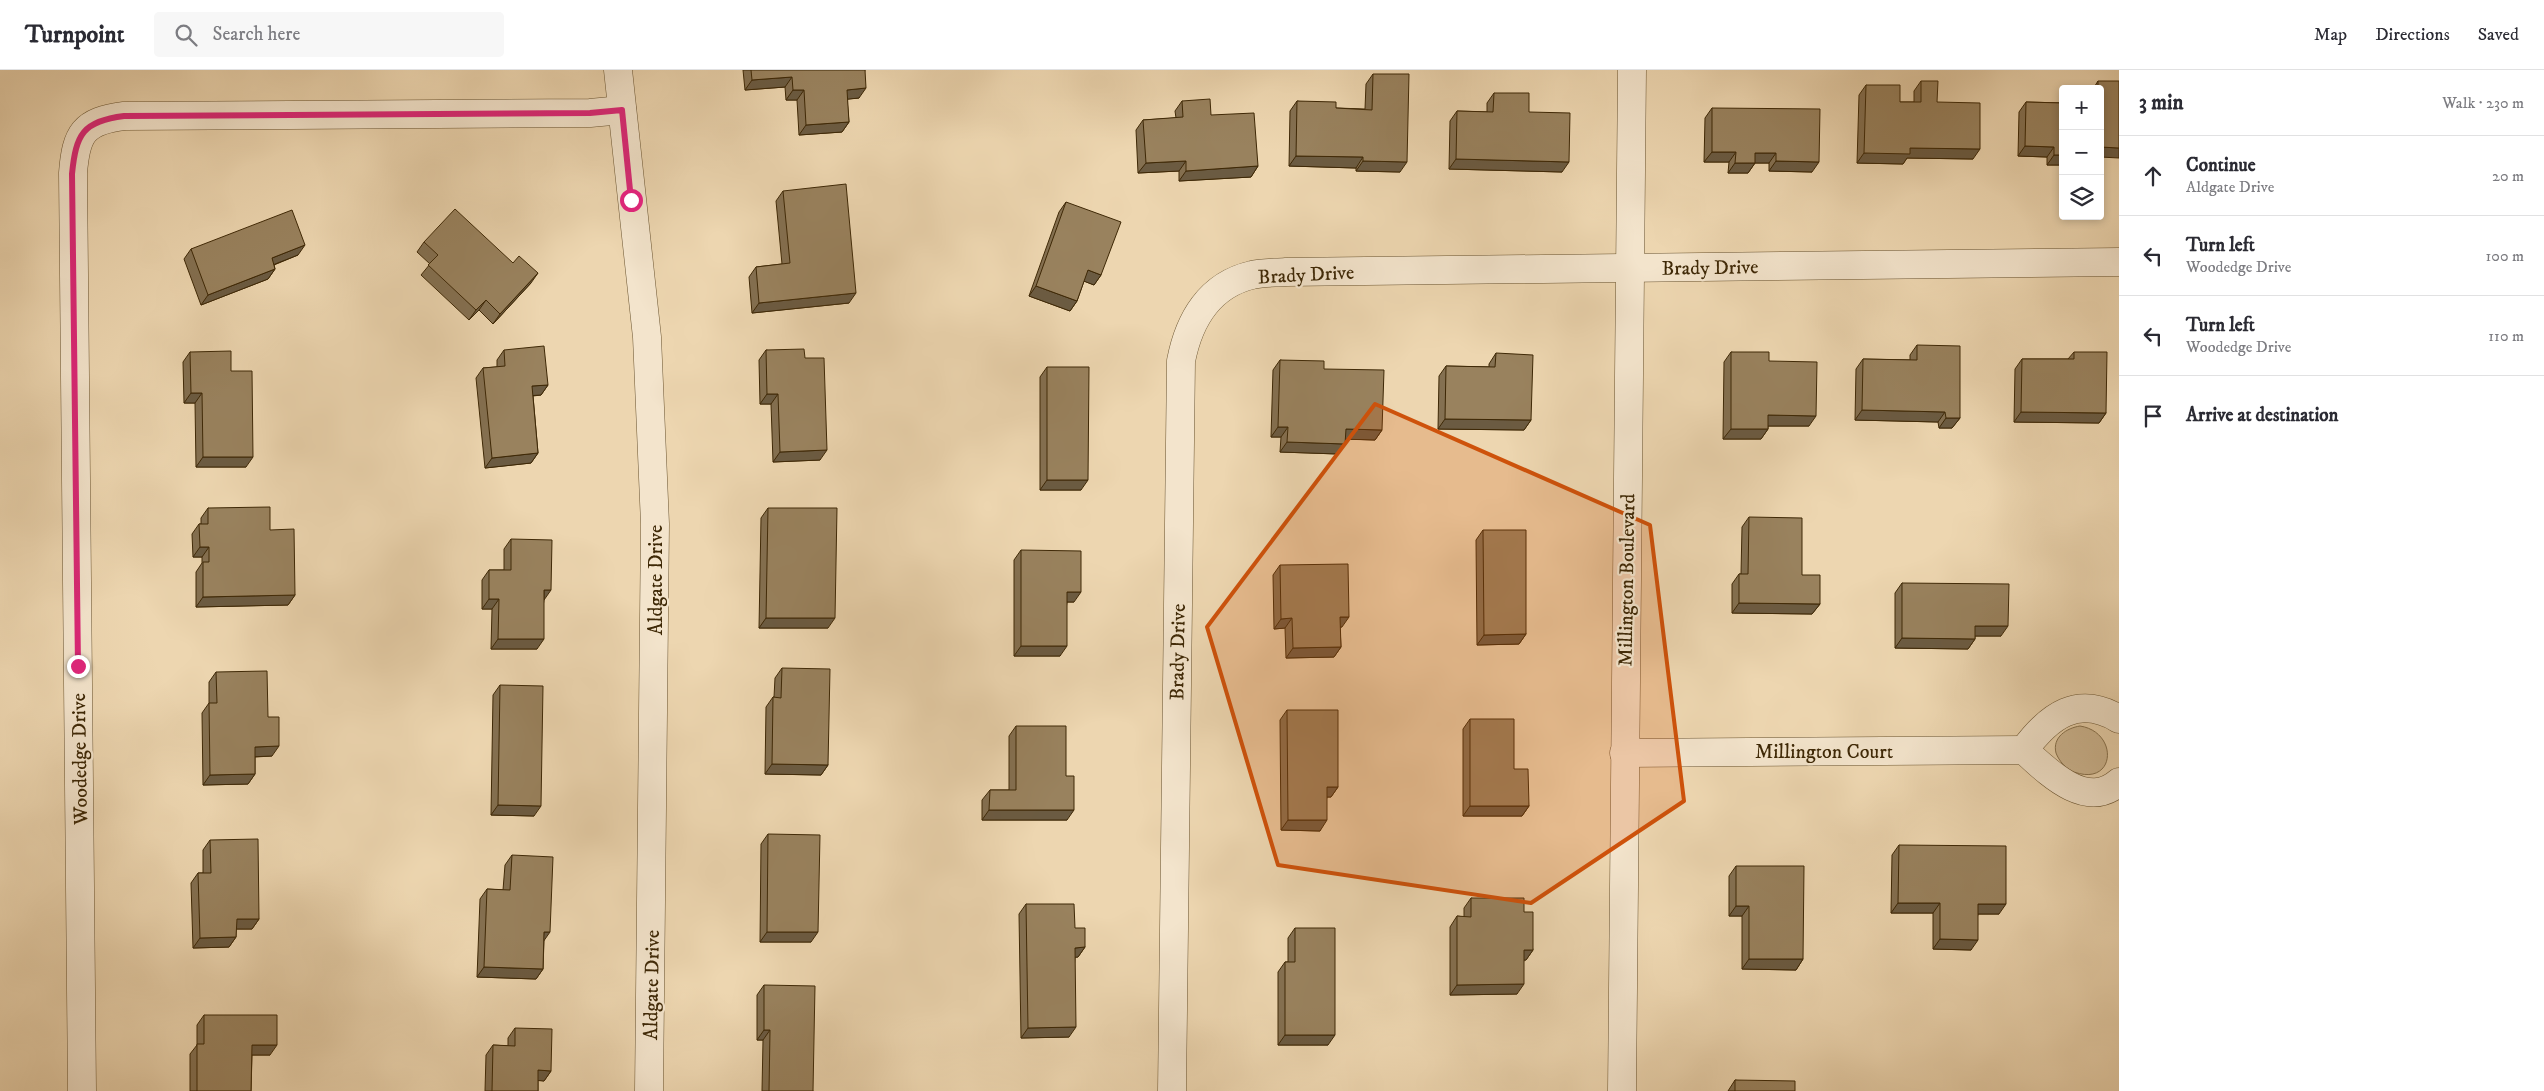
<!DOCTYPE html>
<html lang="en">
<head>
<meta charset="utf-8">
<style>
	:root { --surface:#fff; --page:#f7f7f7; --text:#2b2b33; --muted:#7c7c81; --line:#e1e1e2 }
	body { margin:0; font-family:"IM FELL DW Pica",serif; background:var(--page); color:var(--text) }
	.controls { position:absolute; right:15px; top:15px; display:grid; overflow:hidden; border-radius:5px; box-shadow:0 2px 8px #0003 }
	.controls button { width:45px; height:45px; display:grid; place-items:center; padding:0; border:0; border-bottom:1px solid var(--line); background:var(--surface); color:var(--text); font:25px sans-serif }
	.stop { position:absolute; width:15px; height:15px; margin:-11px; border:4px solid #db2777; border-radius:50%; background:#fff }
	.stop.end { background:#db2777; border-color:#fff; box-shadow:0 1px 5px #0008 }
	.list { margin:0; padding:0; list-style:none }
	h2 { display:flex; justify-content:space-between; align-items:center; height:65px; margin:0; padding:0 20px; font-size:21px }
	h2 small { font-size:16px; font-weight:400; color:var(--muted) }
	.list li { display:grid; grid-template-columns:32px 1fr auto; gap:15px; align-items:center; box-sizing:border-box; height:80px; padding:0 20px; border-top:1px solid var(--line) }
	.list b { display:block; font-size:19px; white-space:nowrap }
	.list p { margin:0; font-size:16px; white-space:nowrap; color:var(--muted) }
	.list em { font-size:16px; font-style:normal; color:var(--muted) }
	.icon { flex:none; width:28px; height:28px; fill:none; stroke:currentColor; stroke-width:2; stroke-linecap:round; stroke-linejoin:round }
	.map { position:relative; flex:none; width:2119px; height:1021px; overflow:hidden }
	header { display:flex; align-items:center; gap:30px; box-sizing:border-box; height:70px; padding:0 25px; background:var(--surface); border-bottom:1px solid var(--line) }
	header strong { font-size:24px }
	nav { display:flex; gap:28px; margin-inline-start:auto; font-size:18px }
	.search { width:350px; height:45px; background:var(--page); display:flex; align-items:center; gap:12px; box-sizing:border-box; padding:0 18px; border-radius:5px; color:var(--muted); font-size:19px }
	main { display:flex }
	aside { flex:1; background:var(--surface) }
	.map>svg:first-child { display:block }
	.green { fill:#cfb893; stroke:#86704c }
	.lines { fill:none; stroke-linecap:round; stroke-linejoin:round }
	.street-casing { stroke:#6a5430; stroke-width:29 }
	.street { stroke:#f3e4cc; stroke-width:28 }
	.wall { fill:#847051; stroke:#3e2806 }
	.shaded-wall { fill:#6b5b42; stroke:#3e2806 }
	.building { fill:#99825e; stroke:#3e2806 }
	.route { stroke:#db2777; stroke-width:6 }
	.marked { fill:#ce520b; fill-opacity:0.2; stroke:#ce520b; stroke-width:4; stroke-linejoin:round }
	.labels { text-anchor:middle; stroke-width:4.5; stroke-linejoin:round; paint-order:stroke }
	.street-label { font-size:20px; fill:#3e2806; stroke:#f3e4cc }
</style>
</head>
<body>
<header>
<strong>Turnpoint</strong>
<div class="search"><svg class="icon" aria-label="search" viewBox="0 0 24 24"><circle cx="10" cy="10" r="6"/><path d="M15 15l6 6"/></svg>Search here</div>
<nav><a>Map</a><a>Directions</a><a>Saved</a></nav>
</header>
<main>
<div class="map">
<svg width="2119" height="1021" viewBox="0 0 2119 1021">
	<rect width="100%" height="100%" fill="#edd6b0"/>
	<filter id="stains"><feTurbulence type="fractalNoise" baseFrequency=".004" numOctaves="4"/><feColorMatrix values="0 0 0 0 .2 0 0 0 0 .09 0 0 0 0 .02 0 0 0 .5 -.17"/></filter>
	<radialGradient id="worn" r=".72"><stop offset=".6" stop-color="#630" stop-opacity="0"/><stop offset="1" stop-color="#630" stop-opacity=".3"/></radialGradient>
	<!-- green -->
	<path class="green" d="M2080,656c39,6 36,61 -6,46 -8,-3 -15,-11 -18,-19 -4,-16 11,-25 24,-27z"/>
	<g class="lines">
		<!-- street casing -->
		<g class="street-casing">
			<g id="street">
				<polyline points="618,0 647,267 655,454 649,1021"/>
				<path d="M2024,680c25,-34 54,-56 95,-31"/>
				<path d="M1624,683l400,-3c24,22 62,61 95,32"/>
				<path d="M82,1021l-9,-918c3,-39 10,-52 51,-57l466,-3 32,-3"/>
				<path d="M1172,1021l9,-730c8,-41 28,-76 71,-86 11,-3 23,-2 34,-3l833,-10"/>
				<polyline points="1622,1021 1632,0"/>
			</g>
		</g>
		<!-- street -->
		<use href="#street" class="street"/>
	</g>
	<!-- wall -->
	<g class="wall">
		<polygon points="743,0 865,0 859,28 847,29 849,52 842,62 799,65 797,30 786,30 785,17 745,20"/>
		<polygon points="1373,4 1400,102 1356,101 1356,98 1289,96 1290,41 1297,31 1336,38 1365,39 1366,14"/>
		<polygon points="1921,11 1937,32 1973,89 1907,88 1903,94 1857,93 1859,25 1866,15 1900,32 1914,32 1914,21"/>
		<polygon points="2098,11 2100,19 2093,19"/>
		<polygon points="1494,23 1529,42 1562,102 1449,99 1450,51 1457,41 1487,42 1487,33"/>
		<polygon points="1182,31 1211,45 1258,96 1251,107 1179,111 1179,101 1138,103 1136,60 1143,50 1176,48 1175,41"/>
		<polygon points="2026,32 2063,33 2063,95 2047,95 2047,87 2018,86 2019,42"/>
		<polygon points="1712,38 1812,102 1769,101 1769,93 1755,93 1748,103 1728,103 1729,92 1704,92 1705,48"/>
		<polygon points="783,121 849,233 752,243 749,207 756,197 782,194 776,131"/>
		<polygon points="1066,132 1101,205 1094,215 1084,211 1077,231 1070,241 1029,226 1059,142"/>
		<polygon points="424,172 531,213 493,254 479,240 469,250 421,205 430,194 417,182"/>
		<polygon points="191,179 298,185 274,195 275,199 268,209 201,235 184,189"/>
		<polygon points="1917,275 1960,348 1952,358 1939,358 1938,352 1855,350 1856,299 1863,289 1910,290 1910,285"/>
		<polygon points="504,280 548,315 541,325 533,326 538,383 531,393 485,398 476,308 483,298 497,297 497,290"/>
		<polygon points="766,280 805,288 820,390 773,392 771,334 760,334 759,290"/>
		<polygon points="190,282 231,301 246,397 196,397 195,333 184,333 183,292"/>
		<polygon points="1731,282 1769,291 1809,356 1768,356 1768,359 1761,369 1723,369 1724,292"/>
		<polygon points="2074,282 2106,343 2099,353 2014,352 2015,299 2022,289 2068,289"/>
		<polygon points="1496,283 1531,350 1524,360 1438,359 1439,306 1446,296 1489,297 1489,294"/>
		<polygon points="1280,290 1324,299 1382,360 1375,370 1346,369 1338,384 1280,382 1281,367 1271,367 1273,300"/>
		<polygon points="1047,297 1081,420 1040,420 1040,307"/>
		<polygon points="208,438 270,460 295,525 288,535 196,537 196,502 202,493 202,487 193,487 192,464 199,454 201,454 201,448"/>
		<polygon points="768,438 828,558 759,558 761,448"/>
		<polygon points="1749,447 1802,505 1820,534 1812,544 1732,543 1732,514 1739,504 1741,504 1742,457"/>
		<polygon points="1483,460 1526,564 1519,574 1477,575 1476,470"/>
		<polygon points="511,469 544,530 537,579 491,579 492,539 482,539 482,510 489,500 504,500 504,479"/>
		<polygon points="1021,480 1074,532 1067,532 1060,586 1014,586 1014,490"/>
		<polygon points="1280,495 1342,557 1340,557 1341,577 1334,587 1286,588 1285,558 1274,559 1273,505"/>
		<polygon points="1902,513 2001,566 1975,566 1975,569 1968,579 1895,578 1895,523"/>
		<polygon points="782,598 828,695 821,705 765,704 766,637 773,627 774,627 775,608"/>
		<polygon points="216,602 268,647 272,686 255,687 255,704 248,714 203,715 202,643 209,633 209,612"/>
		<polygon points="500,615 534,746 491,745 493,625"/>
		<polygon points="1287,640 1338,717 1331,727 1327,727 1320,761 1281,760 1280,650"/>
		<polygon points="1470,649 1514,699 1529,736 1522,746 1463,746 1463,659"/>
		<polygon points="1016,656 1066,706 1067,750 982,750 982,730 990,720 1009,720 1009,666"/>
		<polygon points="768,764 811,872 760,872 761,774"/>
		<polygon points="210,770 259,849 252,859 236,859 236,867 229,877 193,878 191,813 198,803 203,803 203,780"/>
		<polygon points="1899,775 1999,844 1978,844 1971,880 1933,879 1933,843 1891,843 1892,785"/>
		<polygon points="512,785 544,870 543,899 536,909 477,907 480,829 487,819 503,820 505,795"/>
		<polygon points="1736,796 1803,889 1796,900 1742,899 1742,846 1729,846 1729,806"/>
		<polygon points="1471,828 1524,842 1533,880 1526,890 1524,890 1517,924 1450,925 1450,857 1457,846 1464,847 1464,838"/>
		<polygon points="1026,834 1075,858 1085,877 1078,887 1075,887 1069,967 1021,968 1019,844"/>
		<polygon points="1295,858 1328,975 1278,975 1278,902 1285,892 1288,892 1288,868"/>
		<polygon points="764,915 813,1021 762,1021 763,970 757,970 757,925"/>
		<polygon points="204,945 270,985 252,985 251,1021 190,1021 190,984 197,975 197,955"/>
		<polygon points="515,958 551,1001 544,1011 538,1010 538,1021 485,1021 486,985 493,975 508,976 508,968"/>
		<polygon points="1735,1010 1795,1021 1728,1021"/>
	</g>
	<!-- shaded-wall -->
	<g class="shaded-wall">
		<polygon points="792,7 785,17 745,20 752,10"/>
		<polygon points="866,18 859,28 840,30 847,20"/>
		<polygon points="793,20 804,20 797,30 786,30"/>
		<polygon points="849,52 842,62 799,65 806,55"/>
		<polygon points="2025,76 2054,77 2047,87 2018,86"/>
		<polygon points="2100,77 2119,78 2119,88 2100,87"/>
		<polygon points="1910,78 1980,79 1973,89 1907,88 1903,94 1857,93 1864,83"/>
		<polygon points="1712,82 1736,82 1729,92 1704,92"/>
		<polygon points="1755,83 1776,83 1769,93 1748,93"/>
		<polygon points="2054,85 2063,85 2063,95 2047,95"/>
		<polygon points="1296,86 1363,87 1356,98 1289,96"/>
		<polygon points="1456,89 1569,92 1562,102 1449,99"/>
		<polygon points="1186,91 1179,101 1138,103 1146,93"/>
		<polygon points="1363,91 1407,92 1400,102 1356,101"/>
		<polygon points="1776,91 1819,92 1812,102 1769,101"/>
		<polygon points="1735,93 1755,93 1748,103 1728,103"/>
		<polygon points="1258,96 1251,107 1179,111 1186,101"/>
		<polygon points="305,175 298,185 265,198 272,188"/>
		<polygon points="275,199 268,209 201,235 208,225"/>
		<polygon points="1088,200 1101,205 1094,215 1081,210"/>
		<polygon points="538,203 531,213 493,254 500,244"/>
		<polygon points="1036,216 1077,231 1070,241 1029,226"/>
		<polygon points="856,223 849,233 752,243 759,233"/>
		<polygon points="486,230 479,240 469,250 476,240"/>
		<polygon points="548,315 541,325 525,326 532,316"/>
		<polygon points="191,323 202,323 195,333 184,333"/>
		<polygon points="767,324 778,324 771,334 760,334"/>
		<polygon points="1862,340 1945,342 1938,352 1855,350"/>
		<polygon points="2021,342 2106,343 2099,353 2014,352"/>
		<polygon points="1768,345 1816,346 1809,356 1761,356"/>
		<polygon points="1946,348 1960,348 1952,358 1939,358"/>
		<polygon points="1445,349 1531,350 1524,360 1438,359"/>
		<polygon points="1278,357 1288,357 1281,367 1271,367"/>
		<polygon points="1346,359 1382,360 1375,370 1339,369"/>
		<polygon points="1731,359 1768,359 1761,369 1723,369"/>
		<polygon points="1287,372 1345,374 1338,384 1280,382"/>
		<polygon points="827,380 820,390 773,392 780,382"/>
		<polygon points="538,383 531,393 485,398 492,388"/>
		<polygon points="203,387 253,387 246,397 196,397"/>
		<polygon points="1047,410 1088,410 1081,420 1040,420"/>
		<polygon points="200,477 209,477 202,487 193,487"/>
		<polygon points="544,520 551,520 544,530"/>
		<polygon points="1067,522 1081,522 1074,532 1060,532"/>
		<polygon points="295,525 288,535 196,537 203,527"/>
		<polygon points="489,529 499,529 492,539 482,539"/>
		<polygon points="1739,533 1820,534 1812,544 1732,543"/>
		<polygon points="1340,547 1349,547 1342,557 1333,557"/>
		<polygon points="766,548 835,548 828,558 759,558"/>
		<polygon points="1292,548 1285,558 1274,559 1281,549"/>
		<polygon points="1975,556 2008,556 2001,566 1968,566"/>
		<polygon points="1526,564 1519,574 1477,575 1484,565"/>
		<polygon points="1902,568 1975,569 1968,579 1895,578"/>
		<polygon points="498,569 544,569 537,579 491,579"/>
		<polygon points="1021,576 1067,576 1060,586 1014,586"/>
		<polygon points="1341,577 1334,587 1286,588 1293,578"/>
		<polygon points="279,676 272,686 248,687 255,677"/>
		<polygon points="772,694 828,695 821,705 765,704"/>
		<polygon points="255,704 248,714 203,715 210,705"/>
		<polygon points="1327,717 1338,717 1331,727 1320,727"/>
		<polygon points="498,735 541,736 534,746 491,745"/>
		<polygon points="1470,736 1529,736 1522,746 1463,746"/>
		<polygon points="989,740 1074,740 1067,750 982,750"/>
		<polygon points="1288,750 1327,750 1320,761 1281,760"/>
		<polygon points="1898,833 1940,833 1933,843 1891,843"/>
		<polygon points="1978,834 2006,834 1999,844 1971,844"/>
		<polygon points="1736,836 1749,836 1742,846 1729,846"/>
		<polygon points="237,849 259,849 252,859 230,859"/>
		<polygon points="544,862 550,862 543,872"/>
		<polygon points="767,862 818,862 811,872 760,872"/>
		<polygon points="236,867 229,877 193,878 200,868"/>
		<polygon points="1940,869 1978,870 1971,880 1933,879"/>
		<polygon points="1085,877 1078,887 1068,888 1075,878"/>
		<polygon points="1524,880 1533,880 1526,890 1517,890"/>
		<polygon points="1749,889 1803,889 1796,900 1742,899"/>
		<polygon points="484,897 543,899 536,909 477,907"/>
		<polygon points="1524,914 1517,924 1450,925 1457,915"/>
		<polygon points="1076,957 1069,967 1021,968 1028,958"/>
		<polygon points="764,960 770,960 763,970 757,970"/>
		<polygon points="1285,965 1335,965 1328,975 1278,975"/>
		<polygon points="252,975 277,975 270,985 245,985"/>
		<polygon points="538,1000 551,1001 544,1011 531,1010"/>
	</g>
	<!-- building -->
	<g class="building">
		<polygon points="751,0 865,0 866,18 847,20 849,52 806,55 804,20 793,20 792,7 752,10"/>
		<polygon points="1373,4 1409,4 1407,92 1363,91 1363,87 1296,86 1297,31 1336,32 1336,38 1372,40"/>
		<polygon points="1921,11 1938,11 1937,32 1980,33 1980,79 1910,78 1910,84 1864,83 1866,15 1900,15 1900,32 1921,32"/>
		<polygon points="2098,11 2119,11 2119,78 2100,77 2100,19 2098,19"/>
		<polygon points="1494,23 1529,23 1529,42 1570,43 1569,92 1456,89 1457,41 1493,42"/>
		<polygon points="1210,29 1211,45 1254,43 1258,96 1186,101 1186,91 1146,93 1143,50 1183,47 1182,31"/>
		<polygon points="2026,32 2063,33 2063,85 2054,85 2054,77 2025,76"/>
		<polygon points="1712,38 1820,39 1819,92 1776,91 1776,83 1755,83 1755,93 1735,93 1736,82 1712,82"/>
		<polygon points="846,114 856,223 759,233 756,197 790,193 783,121"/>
		<polygon points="1066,132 1121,152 1101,205 1088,200 1077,231 1036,216"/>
		<polygon points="455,139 513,193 519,186 538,203 500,244 486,230 476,240 428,195 438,185 424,172"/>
		<polygon points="292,140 305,175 272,188 275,199 208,225 191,179"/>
		<polygon points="1917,275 1960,276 1960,348 1946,348 1945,342 1862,340 1863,289 1917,290"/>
		<polygon points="544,276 548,315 532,316 538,383 492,388 483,298 505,296 504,280"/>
		<polygon points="804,279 805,288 824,288 827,380 780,382 778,324 767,324 766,280"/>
		<polygon points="231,281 231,301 252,301 253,387 203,387 202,323 191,323 190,282"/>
		<polygon points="1731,282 1769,282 1769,291 1817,292 1816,346 1768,345 1768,359 1731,359"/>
		<polygon points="2074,282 2107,282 2106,343 2021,342 2022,289 2074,289"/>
		<polygon points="1496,283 1533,285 1531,350 1445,349 1446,296 1495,297"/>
		<polygon points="1280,290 1324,291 1324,299 1384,300 1382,360 1346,359 1345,374 1287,372 1288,357 1278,357"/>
		<polygon points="1047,297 1089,297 1088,410 1047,410"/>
		<polygon points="270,437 270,460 294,459 295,525 203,527 203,492 209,492 209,477 200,477 199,454 208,454 208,438"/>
		<polygon points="768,438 837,438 835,548 766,548"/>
		<polygon points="1749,447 1802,448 1802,505 1820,505 1820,534 1739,533 1739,504 1748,504"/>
		<polygon points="1483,460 1526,460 1526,564 1484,565"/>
		<polygon points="511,469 552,470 551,520 544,520 544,569 498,569 499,529 489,529 489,500 511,500"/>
		<polygon points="1021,480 1081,481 1081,522 1067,522 1067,576 1021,576"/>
		<polygon points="1348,494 1349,547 1340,547 1341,577 1293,578 1292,548 1281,549 1280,495"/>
		<polygon points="1902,513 2009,514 2008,556 1975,556 1975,569 1902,568"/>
		<polygon points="782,598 830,599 828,695 772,694 773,627 781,628"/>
		<polygon points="267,601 268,647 279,647 279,676 255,677 255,704 210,705 209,633 217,633 216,602"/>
		<polygon points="500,615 543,616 541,736 498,735"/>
		<polygon points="1287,640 1338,640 1338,717 1327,717 1327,750 1288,750"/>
		<polygon points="1470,649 1514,649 1514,699 1528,699 1529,736 1470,736"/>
		<polygon points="1016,656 1066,656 1066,706 1074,706 1074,740 989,740 990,720 1016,720"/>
		<polygon points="768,764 820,765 818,862 767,862"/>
		<polygon points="258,769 259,849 237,849 236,867 200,868 198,803 211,803 210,770"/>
		<polygon points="1899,775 2006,776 2006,834 1978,834 1978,870 1940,869 1940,833 1898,833"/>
		<polygon points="512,785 553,787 550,862 544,862 543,899 484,897 487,819 510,820"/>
		<polygon points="1736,796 1804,796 1803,889 1749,889 1749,836 1736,836"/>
		<polygon points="1471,828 1524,828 1524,842 1533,842 1533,880 1524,880 1524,914 1457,915 1457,846 1471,847"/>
		<polygon points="1026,834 1074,834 1075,858 1085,858 1085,877 1075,878 1076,957 1028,958"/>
		<polygon points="1295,858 1335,858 1335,965 1285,965 1285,892 1295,892"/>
		<polygon points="764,915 815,916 813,1021 769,1021 770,960 764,960"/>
		<polygon points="204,945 277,945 277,975 252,975 251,1021 197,1021 197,974 204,974"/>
		<polygon points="515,958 552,959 551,1001 538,1000 538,1021 492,1021 493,975 515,976"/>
		<polygon points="1735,1010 1795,1011 1795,1021 1735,1021"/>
	</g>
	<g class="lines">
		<!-- route -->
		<path class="route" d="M78,596l-6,-492c4,-40 11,-53 52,-58l466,-3 32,-3 9,90"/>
	</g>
	<!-- marked area -->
	<path class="marked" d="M1375,334l275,121 34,276 -153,102 -253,-38 -71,-238z"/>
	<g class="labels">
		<!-- street labels -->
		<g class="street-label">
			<text transform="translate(1710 197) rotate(-1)" y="7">Brady Drive</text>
			<text transform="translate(1306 204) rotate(-3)" y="7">Brady Drive</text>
			<text transform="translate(655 510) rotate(-90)" y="7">Aldgate Drive</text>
			<text transform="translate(1626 510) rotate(-89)" y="7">Millington Boulevard</text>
			<text transform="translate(1177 582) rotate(-89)" y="7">Brady Drive</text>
			<text x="1824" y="688">Millington Court</text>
			<text transform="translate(79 689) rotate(-91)" y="7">Woodedge Drive</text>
			<text transform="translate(651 915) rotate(-89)" y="7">Aldgate Drive</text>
		</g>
	</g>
	<rect width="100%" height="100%" filter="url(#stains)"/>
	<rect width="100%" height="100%" fill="url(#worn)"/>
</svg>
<div class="controls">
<button>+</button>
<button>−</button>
<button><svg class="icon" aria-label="layers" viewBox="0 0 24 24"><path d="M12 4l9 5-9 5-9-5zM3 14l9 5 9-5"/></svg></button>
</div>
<div class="stop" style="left:631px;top:130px"></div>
<div class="stop end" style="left:78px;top:596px"></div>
</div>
<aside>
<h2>3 min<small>Walk · 230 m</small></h2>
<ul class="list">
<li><svg class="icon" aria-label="ahead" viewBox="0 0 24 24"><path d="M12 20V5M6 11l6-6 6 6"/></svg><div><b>Continue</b><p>Aldgate Drive</p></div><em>20 m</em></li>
<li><svg class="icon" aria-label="left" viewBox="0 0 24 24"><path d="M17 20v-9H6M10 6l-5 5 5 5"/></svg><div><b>Turn left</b><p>Woodedge Drive</p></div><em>100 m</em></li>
<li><svg class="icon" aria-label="left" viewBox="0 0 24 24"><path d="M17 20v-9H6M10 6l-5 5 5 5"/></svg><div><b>Turn left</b><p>Woodedge Drive</p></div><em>110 m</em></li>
<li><svg class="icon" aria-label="arrive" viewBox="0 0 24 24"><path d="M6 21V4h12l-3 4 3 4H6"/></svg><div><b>Arrive at destination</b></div></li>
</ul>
</aside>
</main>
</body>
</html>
